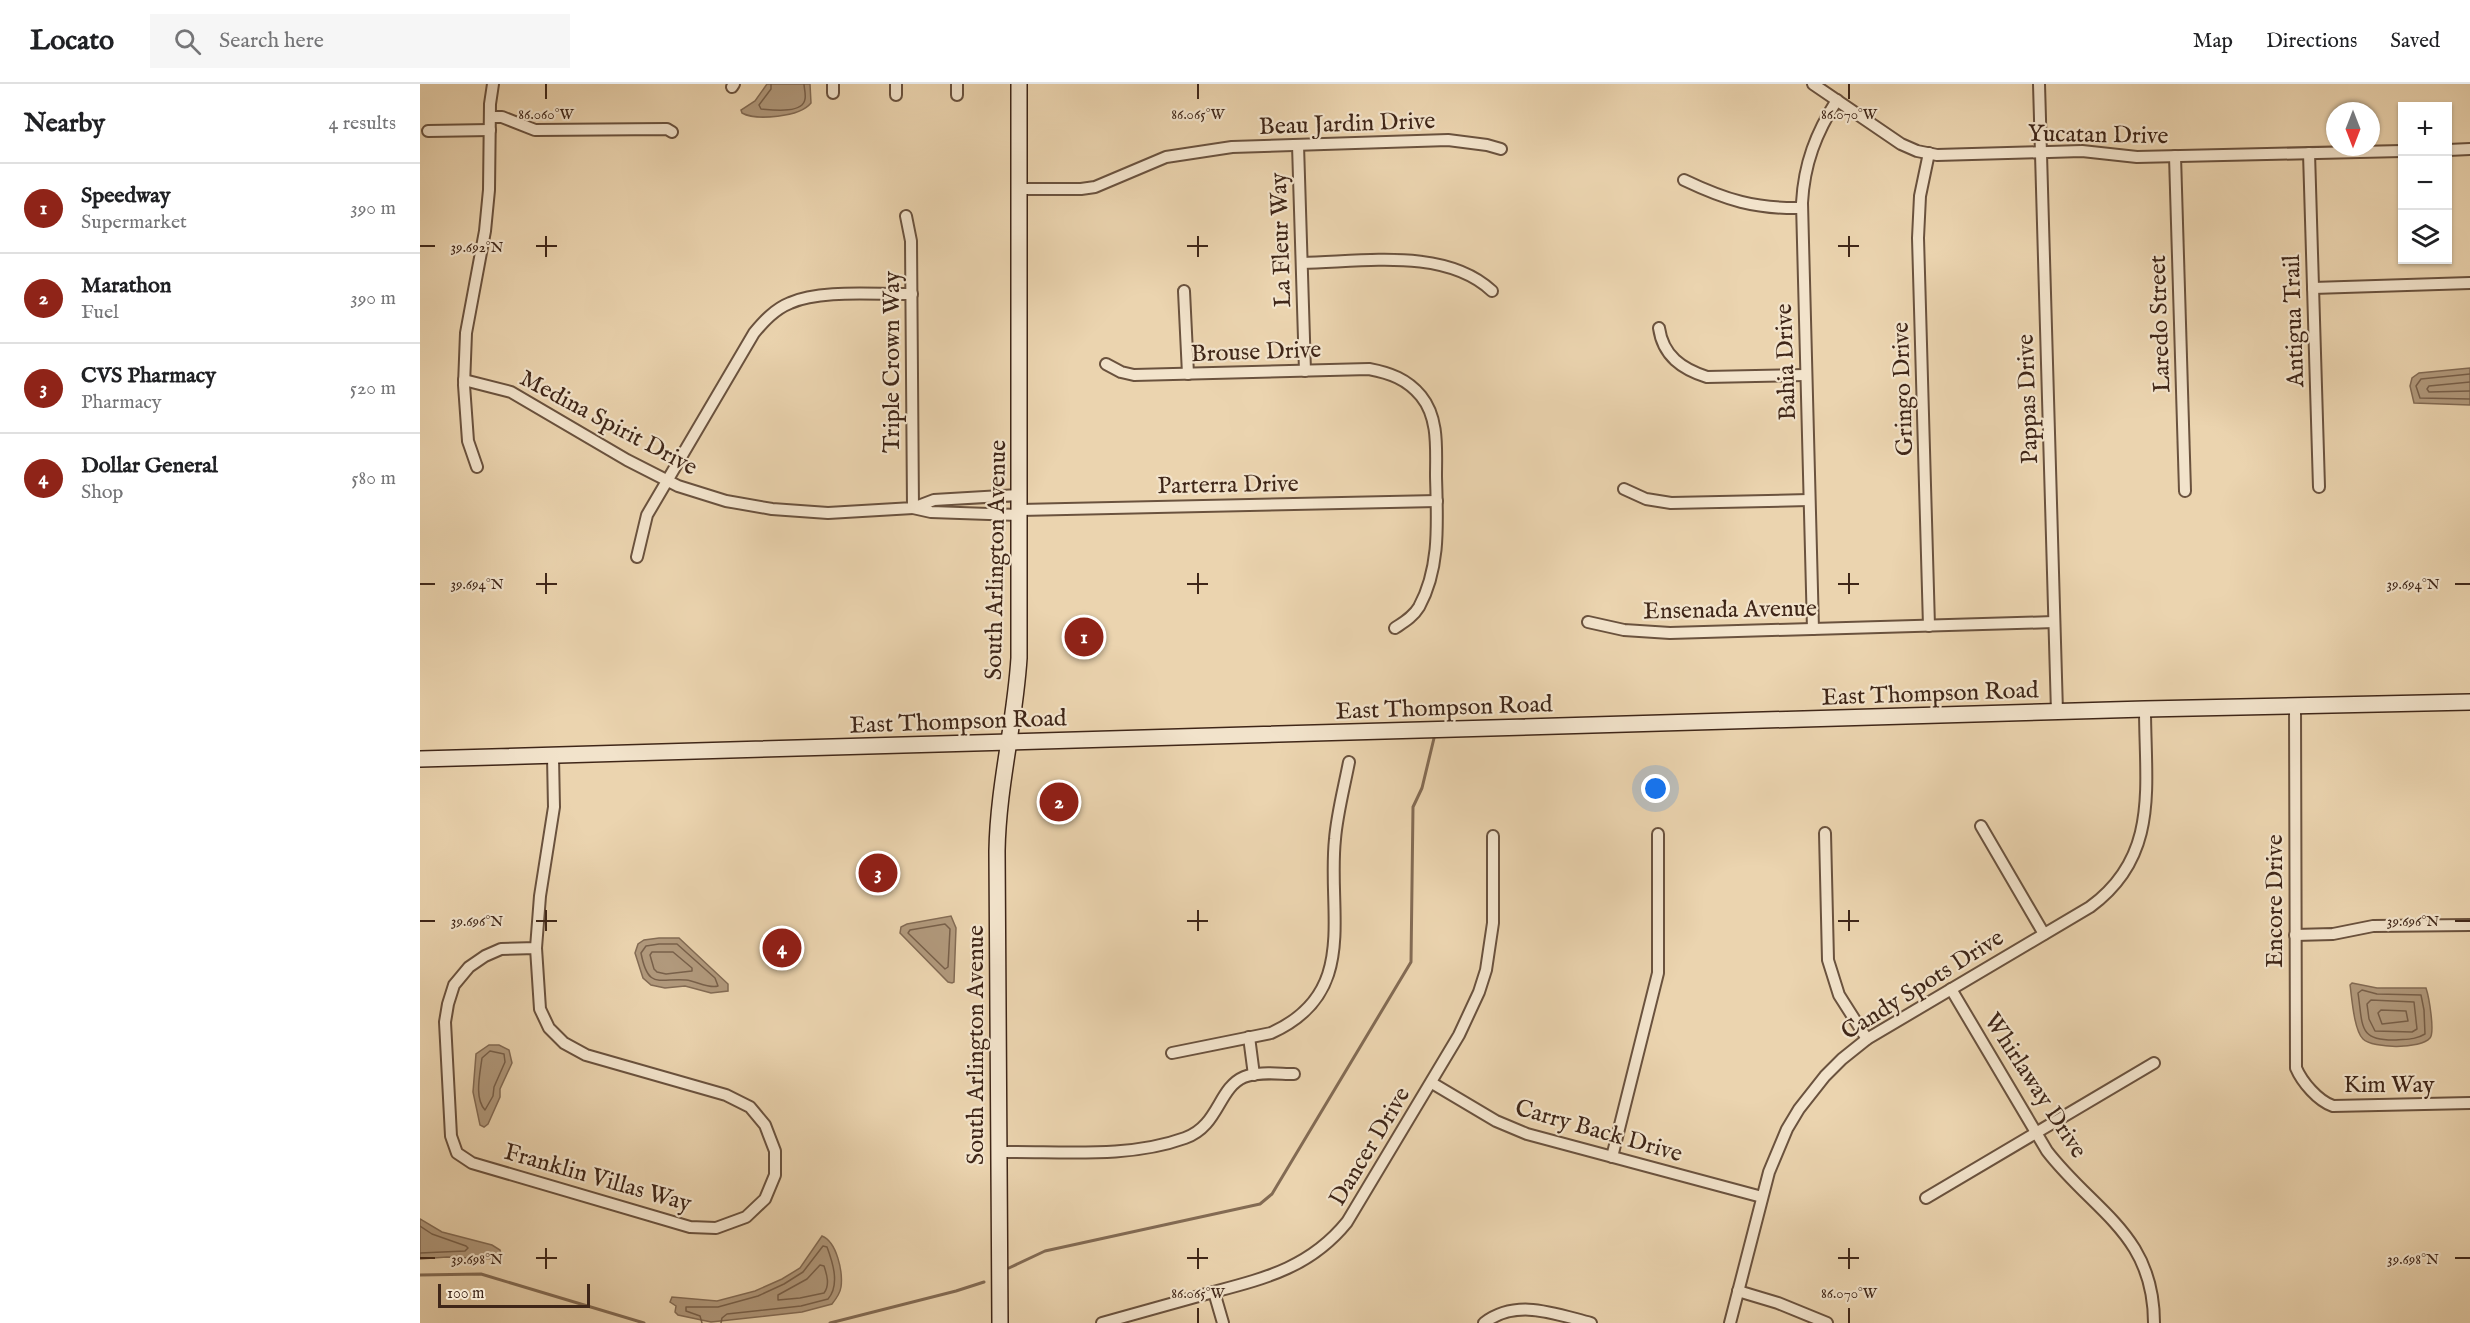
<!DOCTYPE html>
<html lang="en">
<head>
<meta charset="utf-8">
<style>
	:root { --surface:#fff; --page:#f6f6f6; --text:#202124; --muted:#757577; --line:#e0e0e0; --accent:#8f2418 }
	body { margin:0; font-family:"IM FELL English",serif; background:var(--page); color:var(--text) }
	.controls { position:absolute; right:18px; top:18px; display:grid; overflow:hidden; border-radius:0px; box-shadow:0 2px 4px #0004 }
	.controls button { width:54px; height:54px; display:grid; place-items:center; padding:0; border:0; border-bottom:2px solid var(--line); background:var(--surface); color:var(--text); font:30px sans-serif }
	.compass { position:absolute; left:1906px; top:18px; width:54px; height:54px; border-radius:50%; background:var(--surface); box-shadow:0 2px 4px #0004; rotate:180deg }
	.scale { position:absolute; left:18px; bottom:15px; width:152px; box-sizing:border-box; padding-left:6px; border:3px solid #3f2618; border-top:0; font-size:16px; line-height:21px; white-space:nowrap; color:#3f2618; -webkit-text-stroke:4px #f2e3cb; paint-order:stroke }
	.you { position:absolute; left:1236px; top:705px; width:21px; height:21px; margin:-15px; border:4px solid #fff; border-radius:50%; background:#1a73e8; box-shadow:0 0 0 9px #1a73e833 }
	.badge { display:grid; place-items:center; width:39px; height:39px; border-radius:50%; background:var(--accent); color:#fff; font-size:20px; font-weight:700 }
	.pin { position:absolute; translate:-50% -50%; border:3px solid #fff; box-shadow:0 2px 6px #0006 }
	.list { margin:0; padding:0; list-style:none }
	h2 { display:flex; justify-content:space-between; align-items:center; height:78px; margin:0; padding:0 24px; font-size:26px }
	h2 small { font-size:20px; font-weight:400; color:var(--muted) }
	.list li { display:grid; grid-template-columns:39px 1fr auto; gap:18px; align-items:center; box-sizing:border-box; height:90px; padding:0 24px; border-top:2px solid var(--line) }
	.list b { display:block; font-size:22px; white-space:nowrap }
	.list p { margin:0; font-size:20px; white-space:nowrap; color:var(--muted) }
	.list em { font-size:20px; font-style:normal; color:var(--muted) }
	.icon { flex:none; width:33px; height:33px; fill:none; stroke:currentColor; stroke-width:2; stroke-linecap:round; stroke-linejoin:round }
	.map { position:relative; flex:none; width:2050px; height:1239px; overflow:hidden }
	header { display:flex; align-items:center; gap:36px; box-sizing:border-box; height:84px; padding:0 30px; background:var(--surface); border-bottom:2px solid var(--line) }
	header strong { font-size:28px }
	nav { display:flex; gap:33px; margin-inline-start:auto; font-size:21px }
	.search { width:420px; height:54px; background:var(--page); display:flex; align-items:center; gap:15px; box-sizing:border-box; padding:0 21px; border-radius:0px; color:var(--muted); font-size:22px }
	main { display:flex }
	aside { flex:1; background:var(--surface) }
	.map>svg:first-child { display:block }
	.water { fill:#b1997c; stroke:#836b54; stroke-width:1.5 }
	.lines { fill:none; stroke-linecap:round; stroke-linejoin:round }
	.shore { stroke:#78604a; stroke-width:1.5 }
	.stream { stroke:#836b54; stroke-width:3 }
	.street-casing { stroke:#6a523e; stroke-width:14 }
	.secondary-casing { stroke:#3f2618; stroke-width:18 }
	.street { stroke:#f2e3cb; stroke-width:10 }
	.secondary { stroke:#f2e3cb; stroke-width:15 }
	.ticks { fill:none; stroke:#3f2618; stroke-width:2 }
	.labels { text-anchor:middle; stroke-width:4.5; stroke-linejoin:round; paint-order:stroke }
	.street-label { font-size:24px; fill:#3f2618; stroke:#f2e3cb }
	.ticks-label { font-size:15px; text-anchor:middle; fill:#3f2618; stroke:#f2e3cb; stroke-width:4.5; stroke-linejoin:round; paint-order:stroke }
</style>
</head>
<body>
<header>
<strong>Locato</strong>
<div class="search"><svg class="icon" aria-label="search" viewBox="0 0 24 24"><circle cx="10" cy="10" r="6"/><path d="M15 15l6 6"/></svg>Search here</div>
<nav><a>Map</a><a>Directions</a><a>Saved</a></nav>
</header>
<main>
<aside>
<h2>Nearby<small>4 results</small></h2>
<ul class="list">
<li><span class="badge">1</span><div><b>Speedway</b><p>Supermarket</p></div><em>390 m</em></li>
<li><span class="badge">2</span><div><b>Marathon</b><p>Fuel</p></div><em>390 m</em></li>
<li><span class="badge">3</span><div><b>CVS Pharmacy</b><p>Pharmacy</p></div><em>520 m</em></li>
<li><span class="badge">4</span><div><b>Dollar General</b><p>Shop</p></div><em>580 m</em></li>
</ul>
</aside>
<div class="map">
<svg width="2050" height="1239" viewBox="0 0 2050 1239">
	<rect width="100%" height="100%" fill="#ebd4af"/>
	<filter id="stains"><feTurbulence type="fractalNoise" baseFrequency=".00333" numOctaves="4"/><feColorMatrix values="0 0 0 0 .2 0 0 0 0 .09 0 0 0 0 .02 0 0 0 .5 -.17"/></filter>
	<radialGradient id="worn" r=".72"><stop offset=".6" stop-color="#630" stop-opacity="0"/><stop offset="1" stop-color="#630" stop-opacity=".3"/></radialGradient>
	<!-- water -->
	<g class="water">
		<path d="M347,0h43l1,19c-11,14 -55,18 -69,10l-1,-3 14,-9z"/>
		<polygon points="2050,284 2050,321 1994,319 1990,302 1992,294 1999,289"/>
		<polygon points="531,832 536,844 534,898 532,899 528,898 480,849 481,843 487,840"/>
		<polygon points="239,854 259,854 308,900 308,907 291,909 265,902 245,904 231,901 223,894 215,869 218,860 224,856"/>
		<path d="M1932,899l25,5h49c3,9 9,44 4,50 -9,11 -57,11 -67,1 -9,-9 -11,-40 -13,-54z"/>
		<polygon points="69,961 79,961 89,966 92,979 80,1005 80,1013 68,1040 64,1043 60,1041 53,1008 56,970"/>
		<polygon points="0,1135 22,1148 72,1161 80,1166 81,1170 76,1175 27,1173 0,1175"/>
		<path d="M402,1152c15,6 21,36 19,51 -1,7 -5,12 -9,17l-30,8 -91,10 -33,-7 -3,-3 1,-6 -6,-4 2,-5 45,4 38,-10 27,-12 18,-11z"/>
	</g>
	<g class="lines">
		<!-- shore -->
		<g class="shore">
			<path d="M351,0v5l-12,16 2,4c11,1 42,5 44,-10 1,-5 -1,-11 -1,-15"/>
			<polyline points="2050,290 2001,295 1996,302 2000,314 2050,315"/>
			<polyline points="2050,298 2009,302 2007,305 2009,308 2050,307"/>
			<polygon points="525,840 530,845 528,883 525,885 488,849 490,846"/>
			<path d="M239,860h18l38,34 3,8c-9,3 -22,-5 -32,-6 -27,-2 -38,10 -45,-27l5,-7z"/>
			<polygon points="232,868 253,868 272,884 272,887 246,890 237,888 234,885 230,871"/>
			<path d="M1942,906l15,4 44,1 3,15 1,24c-10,6 -18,5 -29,6 -38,1 -33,-14 -38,-47z"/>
			<polygon points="1951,916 1994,918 1997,945 1992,948 1955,947 1949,935 1947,920"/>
			<polygon points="1961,926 1986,927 1988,937 1962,940 1958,929"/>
			<path d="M70,967l14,3 1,8 -11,25 -1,9 -8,14c-11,-12 -5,-36 -3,-52z"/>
			<polyline points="0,1142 12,1150 46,1162 48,1164 45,1167 0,1169"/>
			<path d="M400,1181l4,1c3,9 6,19 0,27l-24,5 -22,2v-5l29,-16z"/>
			<path d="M282,1239l-2,-7 -14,-5v-4h32l40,-11 26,-12 19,-12 20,-26 4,1c6,16 13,38 1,52l-27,7 -74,8 -5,4 -1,5"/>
		</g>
		<!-- stream -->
		<g class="stream">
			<polyline points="589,1184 625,1167 840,1120 852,1110 991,878 993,723 1002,704 1015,650"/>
			<polyline points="0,1191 61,1190 224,1239"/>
			<polyline points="410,1239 536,1207 564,1198"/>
		</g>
		<!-- street casing -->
		<g class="street-casing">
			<g id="street">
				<polyline points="413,0 413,9"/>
				<polyline points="476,0 476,11"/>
				<polyline points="537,0 537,11"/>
				<polyline points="1393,0 1481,60 1497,67 1517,71 1662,67 1717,73 1982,67"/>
				<polyline points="1619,0 1637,628"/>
				<polyline points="312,3 314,0"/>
				<polyline points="70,33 82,33 115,46 247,45 252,48"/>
				<polyline points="8,47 70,46"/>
				<polyline points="878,61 885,287"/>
				<polyline points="2028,66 2050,65"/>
				<polyline points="1509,69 1500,112 1498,154 1509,542"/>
				<polyline points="1889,69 1899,403"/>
				<polyline points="1755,72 1765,407"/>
				<path d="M1264,96c42,20 71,29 118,28"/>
				<polyline points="600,105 661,105 675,103 746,73 812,63 1028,56 1067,61 1081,65"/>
				<path d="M882,179c60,-1 143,-16 190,28"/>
				<polyline points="1893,204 2050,199"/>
				<polyline points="764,207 768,290"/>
				<path d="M1239,244c4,28 23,41 48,49l99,-2"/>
				<path d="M686,280l15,8 13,3 235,-6c21,4 38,10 52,27 18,22 15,53 15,80 1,44 5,91 -17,131 -6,10 -15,15 -24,21"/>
				<polyline points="44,296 91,308 207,376 258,402 306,417 352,425 408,429 493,424 491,157 486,132"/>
				<polyline points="57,383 48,357 44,301 46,249 65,147 69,106 70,20 73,0"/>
				<polyline points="1204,405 1226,415 1251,419 1389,416"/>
				<polyline points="600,411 514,416 493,424 511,428 600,431"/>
				<polyline points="600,426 1017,417"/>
				<path d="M217,473l10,-42 107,-182c10,-12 21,-24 36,-30 31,-14 87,-8 122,-9"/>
				<polyline points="1168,538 1204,546 1250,549 1634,538"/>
				<path d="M1393,545l-11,-426c2,-39 14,-70 35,-103"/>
				<path d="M1875,621l1,363c6,14 22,33 37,38l137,-3"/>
				<polyline points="1561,742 1624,850"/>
				<polyline points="1405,749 1408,876 1419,911 1447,955"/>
				<polyline points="1875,851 1913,850 1953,842 2050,841"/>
				<polyline points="116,864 81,865 65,872 49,883 34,901 28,920 25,938 31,1052 37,1069 52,1079 270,1143 296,1144 326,1133 345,1115 355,1091 355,1067 345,1041 330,1023 306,1011 166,971 144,959 129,944 120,925 116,864 120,812 134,723 133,673"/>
				<path d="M1531,905l96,162c47,61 107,83 107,172"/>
				<polyline points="829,953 834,991"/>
				<path d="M752,969l99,-20c89,-40 56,-119 64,-194 2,-25 9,-51 14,-77"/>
				<polyline points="1012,999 1076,1037 1107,1050 1342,1113"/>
				<path d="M579,1068c61,-1 128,7 186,-14 34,-12 33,-50 59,-61 14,-6 35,-3 50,-3"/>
				<polyline points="1192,1073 1238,889 1238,750"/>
				<polyline points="1506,1114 1734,979"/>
				<polyline points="1318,1207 1358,1219 1407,1239"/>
				<polyline points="794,1208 803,1239"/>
				<path d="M682,1239c35,-10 69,-19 104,-29 56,-15 103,-25 141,-72l112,-187 20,-43 7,-22 7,-47v-87"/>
				<path d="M1064,1239c33,-25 71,-9 107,0"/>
				<path d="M1310,1239l39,-151 18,-43 12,-20 26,-33 17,-17 25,-20 223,-132c70,-51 55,-121 55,-198"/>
			</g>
		</g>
		<!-- secondary casing -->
		<g class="secondary-casing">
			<g id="secondary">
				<polyline points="0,675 1725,625 2050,618"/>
				<path d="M580,1239l-3,-472c1,-65 18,-128 22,-193v-574"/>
			</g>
		</g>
		<!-- street -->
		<use href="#street" class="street"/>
		<!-- secondary -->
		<use href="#secondary" class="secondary"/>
	</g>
	<!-- ticks -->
	<path class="ticks" d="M126,0v15M778,0v15M1429,0v15M126,152v21M778,152v21M1429,152v21M0,162h15M116,162h21M767,162h21M1418,162h21M126,489v21M778,489v21M1429,489v21M0,500h15M116,500h21M767,500h21M1418,500h21M2035,500h15M126,826v21M778,826v21M1429,826v21M0,837h15M116,837h21M767,837h21M1418,837h21M2035,837h15M126,1164v21M778,1164v21M1429,1164v21M0,1174h15M116,1174h21M767,1174h21M1418,1174h21M2035,1174h15M778,1224v15M1429,1224v15"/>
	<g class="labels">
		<!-- street labels -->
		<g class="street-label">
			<text transform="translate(927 39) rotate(-2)" y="8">Beau Jardin Drive</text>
			<text transform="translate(1678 50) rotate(1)" y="8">Yucatan Drive</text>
			<text transform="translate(860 156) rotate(-92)" y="8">La Fleur Way</text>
			<text transform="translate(1873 237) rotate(-92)" y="8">Antigua Trail</text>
			<text transform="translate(1739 240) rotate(-92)" y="8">Laredo Street</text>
			<text transform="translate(836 267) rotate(-2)" y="8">Brouse Drive</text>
			<text transform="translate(471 278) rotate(-90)" y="8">Triple Crown Way</text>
			<text transform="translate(1365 278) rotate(-92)" y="8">Bahia Drive</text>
			<text transform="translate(1482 305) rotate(-92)" y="8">Gringo Drive</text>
			<text transform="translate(1607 315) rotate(-92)" y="8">Pappas Drive</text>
			<text transform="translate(189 338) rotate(28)" y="8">Medina Spirit Drive</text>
			<text transform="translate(808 400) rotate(-1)" y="8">Parterra Drive</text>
			<text transform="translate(575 476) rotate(-89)" y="8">South Arlington Avenue</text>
			<text transform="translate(1310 525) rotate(-1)" y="8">Ensenada Avenue</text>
			<text transform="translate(1510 609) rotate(-2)" y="8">East Thompson Road</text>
			<text transform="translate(1024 623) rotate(-2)" y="8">East Thompson Road</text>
			<text transform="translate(538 637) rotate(-2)" y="8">East Thompson Road</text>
			<text transform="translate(1854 817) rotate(-90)" y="8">Encore Drive</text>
			<text transform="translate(1502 900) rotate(-32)" y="8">Candy Spots Drive</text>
			<text transform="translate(555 961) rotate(-90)" y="8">South Arlington Avenue</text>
			<text x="1969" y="1008">Kim Way</text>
			<text transform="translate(1616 1001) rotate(57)" y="8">Whirlaway Drive</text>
			<text transform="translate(1179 1046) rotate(16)" y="8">Carry Back Drive</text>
			<text transform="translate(949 1062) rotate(-59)" y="8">Dancer Drive</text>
			<text transform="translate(178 1093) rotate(16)" y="8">Franklin Villas Way</text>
		</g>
	</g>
	<g class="ticks-label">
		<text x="126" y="35">86.060°W</text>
		<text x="778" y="35">86.065°W</text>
		<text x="1429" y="35">86.070°W</text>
		<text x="57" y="168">39.692°N</text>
		<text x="1993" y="505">39.694°N</text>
		<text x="57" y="505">39.694°N</text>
		<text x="1993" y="842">39.696°N</text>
		<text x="57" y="842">39.696°N</text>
		<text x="1993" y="1180">39.698°N</text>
		<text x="57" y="1180">39.698°N</text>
		<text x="778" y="1214">86.065°W</text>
		<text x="1429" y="1214">86.070°W</text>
	</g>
	<rect width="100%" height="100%" filter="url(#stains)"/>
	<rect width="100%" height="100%" fill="url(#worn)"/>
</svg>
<div class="controls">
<button>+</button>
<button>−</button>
<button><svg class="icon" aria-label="layers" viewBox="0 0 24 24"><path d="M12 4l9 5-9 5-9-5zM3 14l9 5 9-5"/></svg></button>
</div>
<svg class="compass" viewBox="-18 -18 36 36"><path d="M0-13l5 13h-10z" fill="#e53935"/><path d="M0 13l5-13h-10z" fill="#757577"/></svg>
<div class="scale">100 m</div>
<div class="you"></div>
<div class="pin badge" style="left:664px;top:553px">1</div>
<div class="pin badge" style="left:639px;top:718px">2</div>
<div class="pin badge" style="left:458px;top:789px">3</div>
<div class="pin badge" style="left:362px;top:864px">4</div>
</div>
</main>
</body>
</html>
